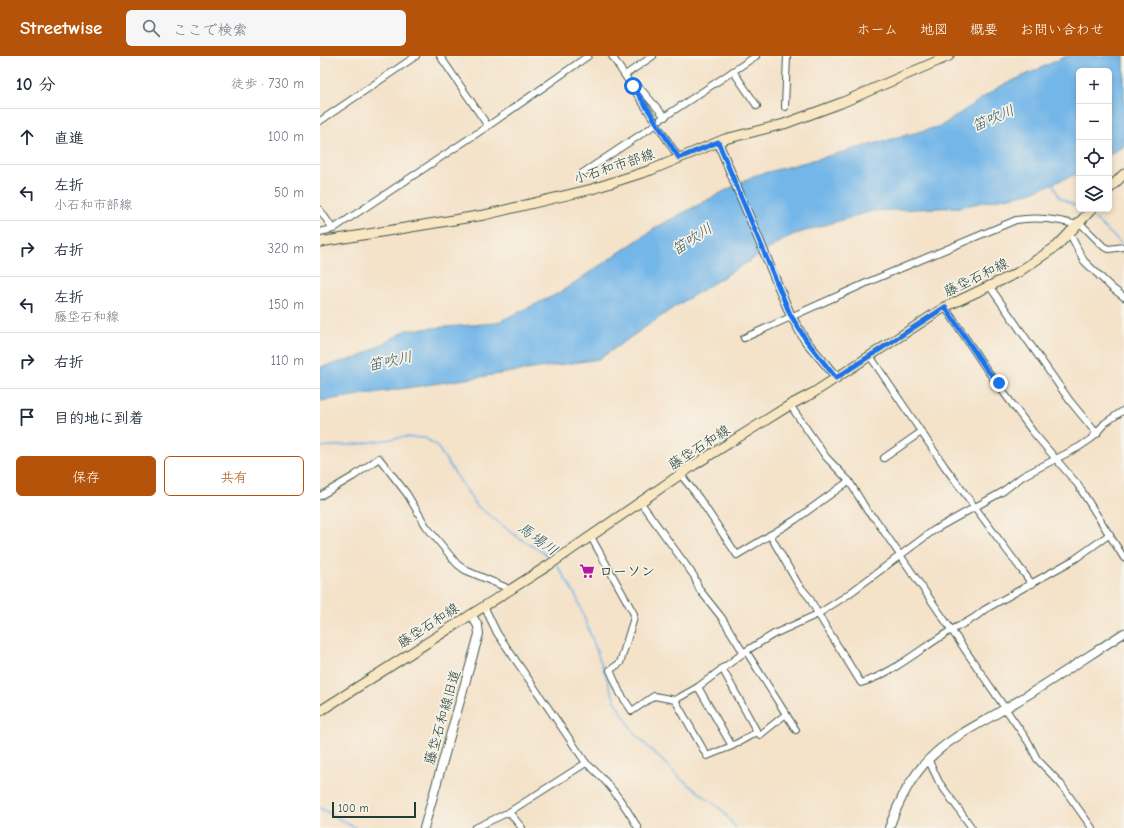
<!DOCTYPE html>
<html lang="ja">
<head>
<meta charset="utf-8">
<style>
	:root { --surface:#fff; --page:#f6f6f7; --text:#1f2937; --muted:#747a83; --line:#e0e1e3; --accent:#b45309 }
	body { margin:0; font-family:"Comic Neue","Klee One",sans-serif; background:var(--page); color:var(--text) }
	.controls { position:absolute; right:12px; top:12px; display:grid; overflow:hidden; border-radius:6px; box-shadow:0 2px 6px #0003 }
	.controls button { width:36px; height:36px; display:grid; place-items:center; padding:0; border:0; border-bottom:1px solid var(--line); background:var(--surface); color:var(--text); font:20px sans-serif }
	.scale { position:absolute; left:12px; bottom:10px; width:84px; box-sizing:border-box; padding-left:4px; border:2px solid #1f3d34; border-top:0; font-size:11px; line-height:14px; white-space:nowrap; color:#1f3d34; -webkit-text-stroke:3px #f7f3e8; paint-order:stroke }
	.stop { position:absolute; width:12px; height:12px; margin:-9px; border:3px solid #1a73e8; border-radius:50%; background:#fff }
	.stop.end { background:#1a73e8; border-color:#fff; box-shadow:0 1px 4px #0008 }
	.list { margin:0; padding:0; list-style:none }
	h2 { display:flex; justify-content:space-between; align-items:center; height:52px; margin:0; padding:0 16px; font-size:17px }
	h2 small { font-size:13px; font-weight:400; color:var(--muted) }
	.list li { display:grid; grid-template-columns:26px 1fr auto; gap:12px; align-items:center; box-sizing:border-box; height:56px; padding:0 16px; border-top:1px solid var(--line) }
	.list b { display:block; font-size:15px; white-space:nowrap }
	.list p { margin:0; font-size:13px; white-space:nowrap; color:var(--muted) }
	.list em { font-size:13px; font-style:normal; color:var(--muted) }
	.actions { display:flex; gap:8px; padding:12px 16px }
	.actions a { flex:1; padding:9px 0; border:1px solid var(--accent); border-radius:6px; text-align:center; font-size:14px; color:var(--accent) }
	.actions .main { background:var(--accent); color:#fff }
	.icon { flex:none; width:22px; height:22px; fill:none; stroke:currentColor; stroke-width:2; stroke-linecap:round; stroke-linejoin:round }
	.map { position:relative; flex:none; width:804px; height:772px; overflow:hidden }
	header { display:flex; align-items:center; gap:24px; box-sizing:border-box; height:56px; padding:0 20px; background:var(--accent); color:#fff }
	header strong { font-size:19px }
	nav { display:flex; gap:22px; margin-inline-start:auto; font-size:14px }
	.search { width:280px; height:36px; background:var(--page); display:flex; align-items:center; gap:10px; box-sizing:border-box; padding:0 14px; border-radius:6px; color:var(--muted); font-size:15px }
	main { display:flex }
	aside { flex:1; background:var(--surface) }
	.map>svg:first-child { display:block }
	.water { fill:#73b6e8; stroke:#497a8e }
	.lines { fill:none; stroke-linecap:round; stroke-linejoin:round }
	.stream { stroke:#73b6e8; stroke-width:1.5 }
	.minor-casing { stroke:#3f564a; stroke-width:8 }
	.tertiary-casing { stroke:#3f564a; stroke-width:10 }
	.secondary-casing { stroke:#3f564a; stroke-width:11 }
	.minor { stroke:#fff; stroke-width:6 }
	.tertiary { stroke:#fff; stroke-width:8 }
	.secondary { stroke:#f9e7c3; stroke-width:9 }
	.route { stroke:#1a73e8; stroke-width:5 }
	.labels { text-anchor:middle; stroke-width:3.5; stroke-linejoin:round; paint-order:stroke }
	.street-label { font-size:14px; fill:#1f3d34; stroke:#f7f3e8 }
	.poi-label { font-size:14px; font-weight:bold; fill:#1f3d34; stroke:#f7f3e8; text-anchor:start }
	.water-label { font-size:15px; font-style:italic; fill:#345b61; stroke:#f7f3e8 }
</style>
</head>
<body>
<header>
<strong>Streetwise</strong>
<div class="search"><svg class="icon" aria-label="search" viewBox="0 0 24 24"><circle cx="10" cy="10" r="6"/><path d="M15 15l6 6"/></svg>ここで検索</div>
<nav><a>ホーム</a><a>地図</a><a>概要</a><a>お問い合わせ</a></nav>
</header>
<main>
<aside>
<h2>10 分<small>徒歩 · 730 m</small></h2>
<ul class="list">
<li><svg class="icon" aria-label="ahead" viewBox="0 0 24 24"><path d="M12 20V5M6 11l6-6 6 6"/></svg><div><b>直進</b></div><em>100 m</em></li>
<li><svg class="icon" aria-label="left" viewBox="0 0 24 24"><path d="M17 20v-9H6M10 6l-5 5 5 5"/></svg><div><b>左折</b><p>小石和市部線</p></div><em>50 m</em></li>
<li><svg class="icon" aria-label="right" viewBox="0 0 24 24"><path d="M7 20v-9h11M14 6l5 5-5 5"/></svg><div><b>右折</b></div><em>320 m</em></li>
<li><svg class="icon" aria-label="left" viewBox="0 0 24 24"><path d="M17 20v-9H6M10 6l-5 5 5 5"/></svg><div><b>左折</b><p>藤垈石和線</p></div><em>150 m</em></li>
<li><svg class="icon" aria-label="right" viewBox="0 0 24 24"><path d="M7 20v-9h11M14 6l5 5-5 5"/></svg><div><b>右折</b></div><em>110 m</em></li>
<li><svg class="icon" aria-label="arrive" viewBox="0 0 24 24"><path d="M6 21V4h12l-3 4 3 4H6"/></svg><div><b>目的地に到着</b></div></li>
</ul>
<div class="actions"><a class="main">保存</a><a>共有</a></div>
</aside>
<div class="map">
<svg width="804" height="772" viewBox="0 0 804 772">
	<rect width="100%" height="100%" fill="#f7f3e8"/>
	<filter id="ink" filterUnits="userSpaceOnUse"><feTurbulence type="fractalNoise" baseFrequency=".025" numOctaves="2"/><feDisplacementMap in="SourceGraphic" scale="8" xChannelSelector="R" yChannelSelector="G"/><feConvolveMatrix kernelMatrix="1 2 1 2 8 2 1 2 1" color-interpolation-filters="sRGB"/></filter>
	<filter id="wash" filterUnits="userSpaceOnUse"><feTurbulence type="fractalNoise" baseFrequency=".012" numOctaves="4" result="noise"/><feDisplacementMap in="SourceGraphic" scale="16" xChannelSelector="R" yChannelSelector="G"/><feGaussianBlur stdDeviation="0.9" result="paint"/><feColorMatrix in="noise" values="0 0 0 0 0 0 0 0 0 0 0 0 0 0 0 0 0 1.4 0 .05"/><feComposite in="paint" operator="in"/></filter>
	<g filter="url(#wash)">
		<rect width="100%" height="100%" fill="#f4e2c9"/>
		<!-- water -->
		<polygon class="water" points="747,0 804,0 804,90 789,99 789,15 759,15 759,117 709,137 640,151 552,155 472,179 356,250 279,303 0,345 0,311 37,302 87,274 176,267 239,237 340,169 433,120 621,70 679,31"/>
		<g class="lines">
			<!-- stream -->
			<g class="stream">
				<polyline points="733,127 739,141 759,152"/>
				<polyline points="761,153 764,154"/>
				<polyline points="775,163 803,189"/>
				<polyline points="0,391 39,388 84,381 105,382 116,389 157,450 199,482 232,502"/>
				<polyline points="237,509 257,542 295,645 315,678 361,723 401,753 416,772"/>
				<polyline points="0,752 35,772"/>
			</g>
		</g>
	</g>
	<g filter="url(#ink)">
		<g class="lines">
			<!-- minor casing -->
			<g class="minor-casing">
				<g id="minor">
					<polyline points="120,0 168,70"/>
					<polyline points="292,0 359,102"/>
					<polyline points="413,15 437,50"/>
					<polyline points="305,19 333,0"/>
					<polyline points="313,30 319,31 345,61"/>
					<polyline points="465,51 467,0"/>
					<polyline points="341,63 436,0"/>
					<polyline points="0,65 96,0"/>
					<polyline points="261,118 335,69"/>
					<polyline points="0,154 13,173"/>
					<polyline points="760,167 784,191 789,193 804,191"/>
					<polyline points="0,176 13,173 168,70 268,0"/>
					<polyline points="750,178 764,205 792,232 804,241"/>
					<polyline points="670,231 750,345 777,378"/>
					<polyline points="625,251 667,314 713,376 758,429 804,502"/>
					<path d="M424,282l129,-58 143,-60c22,-4 41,0 62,5"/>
					<polyline points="550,300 625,411 712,528"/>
					<polyline points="470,349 506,401 529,425 548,456 556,464 709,687 717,703 740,727 772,772"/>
					<polyline points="564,402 601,376"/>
					<polyline points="361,419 379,442 417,499 475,464 529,425"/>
					<polyline points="0,440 34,420 59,402 87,438 106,470 137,508 145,514 185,531 188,535"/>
					<polyline points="321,447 374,520 379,533 402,562 423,596"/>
					<path d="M450,479l28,49 11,13 9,17 43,69c33,-10 60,-35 89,-52 13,-8 21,-9 34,-21l91,-51 35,-25"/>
					<polyline points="271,481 314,558 313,565 300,607 290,614 300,637 312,655 334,640 355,644 378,631 426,595 454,578 498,558 526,540 614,474 682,436 703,420 759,391 771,383 785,367 804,354"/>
					<path d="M164,550l13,27 89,130c20,16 39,42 52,65"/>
					<polyline points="426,595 476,674"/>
					<polyline points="402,612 437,676 440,679 466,658"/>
					<polyline points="378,631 412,690"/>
					<polyline points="355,644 387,700 412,690 437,676"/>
					<polyline points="608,703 619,726 652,772"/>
					<polyline points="189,756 202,772"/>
					<polyline points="155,772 189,756 266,707"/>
				</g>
			</g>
			<!-- tertiary casing -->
			<g class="tertiary-casing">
				<g id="tertiary">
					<polyline points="398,86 470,258 485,284 517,322"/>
					<polyline points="104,772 159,578 158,570 151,558"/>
					<path d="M569,772c9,-25 21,-51 41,-70 22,-22 50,-34 76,-50 40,-23 79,-50 118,-75"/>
				</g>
			</g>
			<!-- secondary casing -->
			<g class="secondary-casing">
				<g id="secondary">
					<polyline points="789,133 804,118"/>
					<polyline points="0,186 164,159 272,133 331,114 405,83 464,68 521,47 629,0"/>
					<polyline points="0,655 229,509 374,409 470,349 493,337 625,251 697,217 737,190 772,153"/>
				</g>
			</g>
			<!-- minor -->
			<use href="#minor" class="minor"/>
			<!-- tertiary -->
			<use href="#tertiary" class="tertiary"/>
			<!-- secondary -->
			<use href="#secondary" class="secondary"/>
		</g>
	</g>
	<g class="lines" filter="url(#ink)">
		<!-- route -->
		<polyline class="route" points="313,30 359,102 398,86 470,258 486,284 516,322 625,251 667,314 679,327"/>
	</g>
	<!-- icons -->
	<defs>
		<g id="supermarket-bare" transform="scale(1.2)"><path d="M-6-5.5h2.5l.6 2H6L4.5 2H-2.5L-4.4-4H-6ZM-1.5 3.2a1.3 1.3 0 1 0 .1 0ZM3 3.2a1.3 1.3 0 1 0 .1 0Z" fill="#b5179e" stroke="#f7f3e8" stroke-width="2.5" paint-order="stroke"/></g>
	</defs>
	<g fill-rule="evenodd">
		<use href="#supermarket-bare" x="267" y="515"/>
	</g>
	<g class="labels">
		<!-- street labels -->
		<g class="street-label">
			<text transform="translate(294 110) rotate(-18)" y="5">小石和市部線</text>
			<text transform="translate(656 221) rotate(-26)" y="5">藤垈石和線</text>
			<text transform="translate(379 391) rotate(-33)" y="5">藤垈石和線</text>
			<text transform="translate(108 569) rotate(-33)" y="5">藤垈石和線</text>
			<text transform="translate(122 661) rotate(-74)" y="5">藤垈石和線旧道</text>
		</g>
		<!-- poi labels -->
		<g class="poi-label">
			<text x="279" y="520">ローソン</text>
		</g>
		<!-- water labels -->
		<g class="water-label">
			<text transform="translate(673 62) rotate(-23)" y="5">笛吹川</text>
			<text transform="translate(372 183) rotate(-33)" y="5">笛吹川</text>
			<text transform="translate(70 305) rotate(-12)" y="5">笛吹川</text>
			<text transform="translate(218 483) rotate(36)" y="5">馬場川</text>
		</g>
	</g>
</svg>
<div class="controls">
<button>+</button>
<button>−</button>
<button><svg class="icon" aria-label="locate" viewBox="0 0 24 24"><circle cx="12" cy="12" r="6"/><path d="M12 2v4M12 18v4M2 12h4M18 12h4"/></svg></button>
<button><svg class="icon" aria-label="layers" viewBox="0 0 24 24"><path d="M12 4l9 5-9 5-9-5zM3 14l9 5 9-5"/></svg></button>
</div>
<div class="scale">100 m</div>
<div class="stop" style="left:313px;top:30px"></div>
<div class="stop end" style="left:679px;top:327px"></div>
</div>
</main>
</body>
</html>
